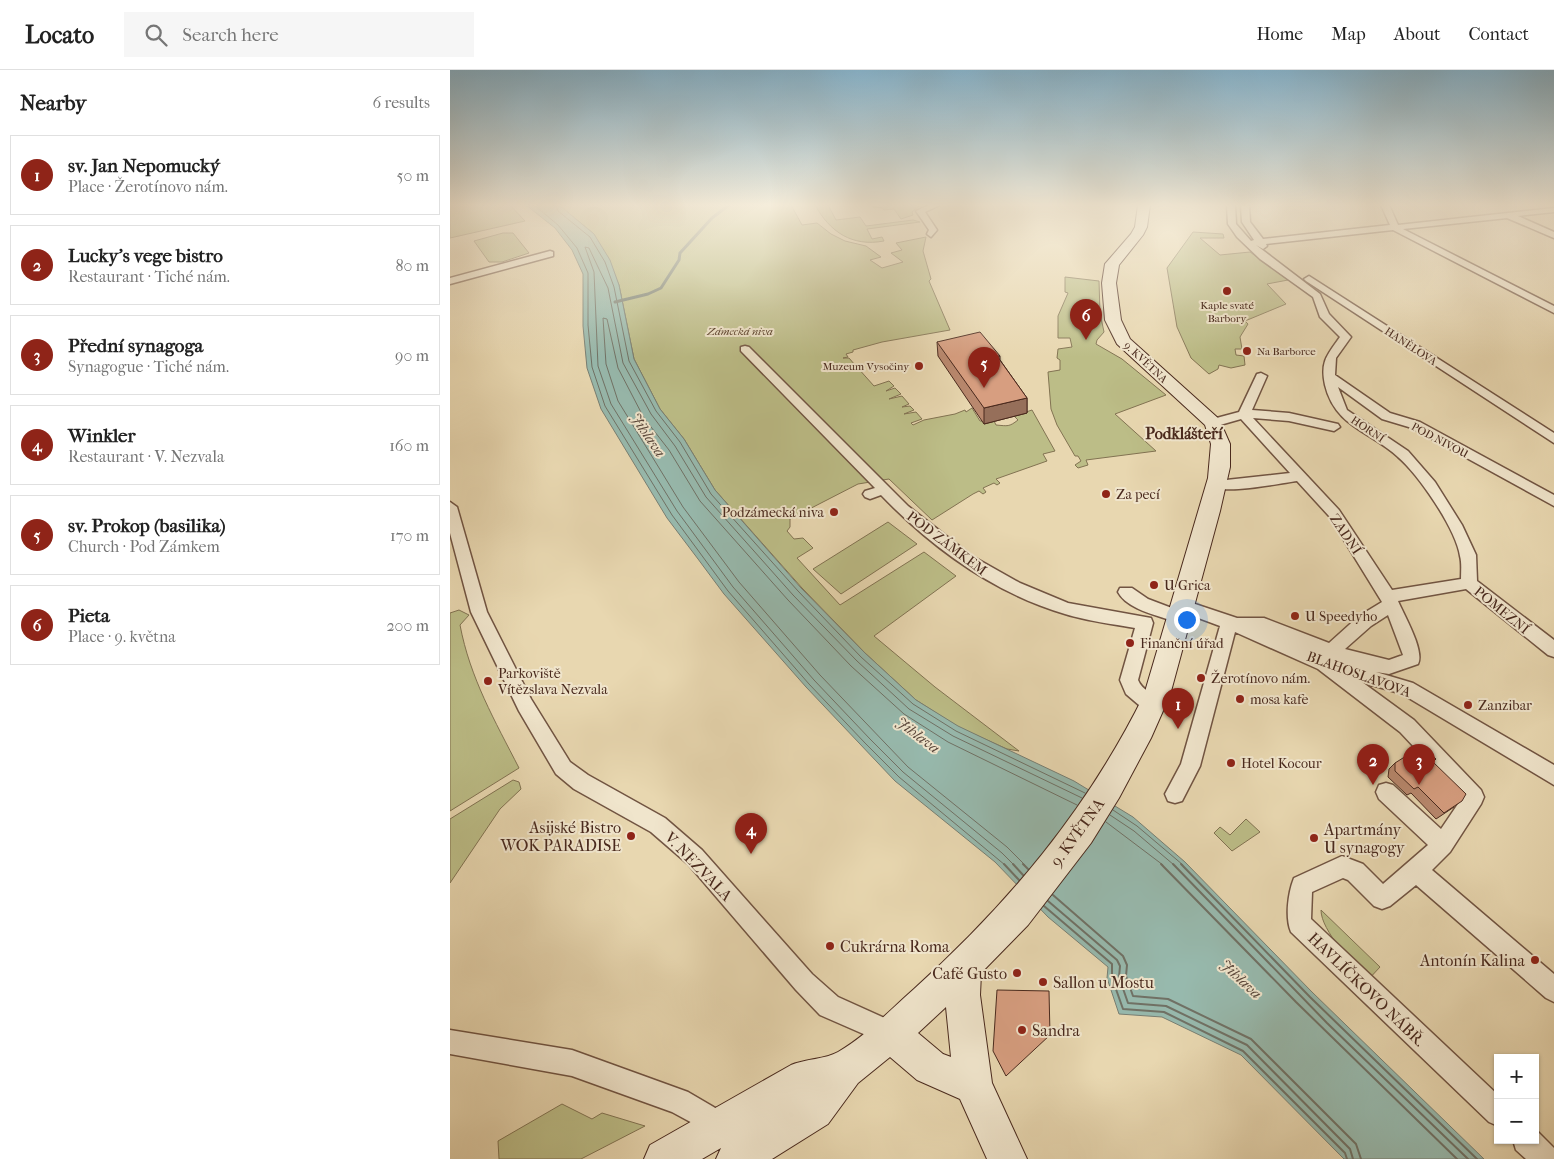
<!DOCTYPE html>
<html lang="en">
<head>
<meta charset="utf-8">
<style>
	:root { --surface:#fff; --page:#f6f6f6; --text:#222; --muted:#767676; --line:#e0e0e0; --accent:#8f2418 }
	body { margin:0; font-family:"IM FELL French Canon",serif; background:var(--page); color:var(--text) }
	.controls { position:absolute; right:15px; bottom:15px; display:grid; overflow:hidden; border-radius:0px; box-shadow:0 1px 4px #0004 }
	.controls button { width:45px; height:45px; display:grid; place-items:center; padding:0; border:0; border-bottom:1px solid var(--line); background:var(--surface); color:var(--text); font:25px sans-serif }
	.you { position:absolute; left:736px; top:549px; width:18px; height:18px; margin:-12px; border:4px solid #fff; border-radius:50%; background:#1a73e8; box-shadow:0 0 0 8px #1a73e833 }
	.badge { display:grid; place-items:center; width:32px; height:32px; border-radius:50%; background:var(--accent); color:#fff; font-size:16px; font-weight:700 }
	.pin { position:absolute; translate:-50% -41px; filter:drop-shadow(0 1px 2px #0008) }
	.pin::after { content:''; position:absolute; top:26px; width:18px; height:15px; background:inherit; clip-path:polygon(0 0,100% 0,50% 100%) }
	.list { margin:0; padding:0; list-style:none }
	h2 { display:flex; justify-content:space-between; align-items:center; height:65px; margin:0; padding:0 20px; font-size:21px }
	h2 small { font-size:16px; font-weight:400; color:var(--muted) }
	.list li { display:grid; grid-template-columns:32px 1fr auto; gap:15px; align-items:center; box-sizing:border-box; height:80px; margin:0 10px 10px; padding:0 10px; border:1px solid var(--line); border-radius:0px }
	.list b { display:block; font-size:19px; white-space:nowrap }
	.list p { margin:0; font-size:16px; white-space:nowrap; color:var(--muted) }
	.list em { font-size:16px; font-style:normal; color:var(--muted) }
	.icon { flex:none; width:28px; height:28px; fill:none; stroke:currentColor; stroke-width:2; stroke-linecap:round; stroke-linejoin:round }
	.map { position:relative; flex:none; width:1104px; height:1089px; overflow:hidden }
	header { display:flex; align-items:center; gap:30px; box-sizing:border-box; height:70px; padding:0 25px; background:var(--surface); border-bottom:1px solid var(--line) }
	header strong { font-size:24px }
	nav { display:flex; gap:28px; margin-inline-start:auto; font-size:18px }
	.search { width:350px; height:45px; background:var(--page); display:flex; align-items:center; gap:12px; box-sizing:border-box; padding:0 18px; border-radius:0px; color:var(--muted); font-size:19px }
	main { display:flex }
	aside { flex:1; background:var(--surface) }
	.map>svg:first-child { display:block }
	.green { fill:#bcbd87; stroke:#827352 }
	.water { fill:#97b9ad; stroke:#787f73 }
	.lines { fill:none; stroke-linecap:round; stroke-linejoin:round }
	.shore-far1 { stroke:#707165; stroke-width:1 }
	.shore { stroke:#707165; stroke-width:2 }
	.stream { stroke:#787f73; stroke-width:3 }
	.street-casing { stroke:#715442; stroke-width:3 }
	.secondary-casing { stroke:#49291d; stroke-width:2 }
	.street { fill:#f0e5cc; fill-rule:evenodd }
	.secondary { fill:#f0e5cc; fill-rule:evenodd }
	.wall { fill:#b9886e; stroke:#49291d }
	.shaded-wall { fill:#966f5a; stroke:#49291d }
	.building { fill:#d79e80; stroke:#49291d }
	.poi-dot { fill:#8f2418; stroke:#f0e5cc; stroke-width:2 }
	.labels { text-anchor:middle; stroke-width:4; stroke-linejoin:round; paint-order:stroke }
	.far-poi-label { font-size:11px; fill:#49291d; stroke:#f0e5cc }
	.far-park-label { font-size:11px; font-style:italic; fill:#604732; stroke:#f0e5cc }
	.far-street-label { font-size:11px; fill:#49291d; stroke:#f0e5cc }
	.poi-label { font-size:14px; fill:#49291d; stroke:#f0e5cc; text-anchor:start }
	.street-label { font-size:14px; fill:#49291d; stroke:#f0e5cc }
	.water-label { font-size:15px; font-style:italic; fill:#59463a; stroke:#f0e5cc }
	.far-district-label { font-size:16px; font-weight:bold; fill:#49291d; stroke:#f0e5cc }
	.near-poi-label { font-size:16px; fill:#49291d; stroke:#f0e5cc; text-anchor:start }
	.near-street-label { font-size:16px; fill:#49291d; stroke:#f0e5cc }
</style>
</head>
<body>
<header>
<strong>Locato</strong>
<div class="search"><svg class="icon" aria-label="search" viewBox="0 0 24 24"><circle cx="10" cy="10" r="6"/><path d="M15 15l6 6"/></svg>Search here</div>
<nav><a>Home</a><a>Map</a><a>About</a><a>Contact</a></nav>
</header>
<main>
<aside>
<h2>Nearby<small>6 results</small></h2>
<ul class="list">
<li><span class="badge">1</span><div><b>sv. Jan Nepomucký</b><p>Place · Žerotínovo nám.</p></div><em>50 m</em></li>
<li><span class="badge">2</span><div><b>Lucky's vege bistro</b><p>Restaurant · Tiché nám.</p></div><em>80 m</em></li>
<li><span class="badge">3</span><div><b>Přední synagoga</b><p>Synagogue · Tiché nám.</p></div><em>90 m</em></li>
<li><span class="badge">4</span><div><b>Winkler</b><p>Restaurant · V. Nezvala</p></div><em>160 m</em></li>
<li><span class="badge">5</span><div><b>sv. Prokop (basilika)</b><p>Church · Pod Zámkem</p></div><em>170 m</em></li>
<li><span class="badge">6</span><div><b>Pieta</b><p>Place · 9. května</p></div><em>200 m</em></li>
</ul>
</aside>
<div class="map">
<svg width="1104" height="1089" viewBox="0 0 1104 1089">
	<rect width="100%" height="100%" fill="#e8d7b0"/>
	<filter id="stains"><feTurbulence type="fractalNoise" baseFrequency=".004" numOctaves="4"/><feColorMatrix values="0 0 0 0 .2 0 0 0 0 .09 0 0 0 0 .02 0 0 0 .5 -.17"/></filter>
	<radialGradient id="worn" r=".72"><stop offset=".6" stop-color="#630" stop-opacity="0"/><stop offset="1" stop-color="#630" stop-opacity=".3"/></radialGradient>
	<!-- green -->
	<g class="green">
		<polygon points="0,135 60,135 75,151 0,168"/>
		<path d="M109,135h232l11,20 15,-2 14,11 14,7 21,5 15,11 -11,3 12,8 21,-6 -12,-9 11,-3 -6,-7 30,-6 -3,14 8,28 -2,2 21,49 -68,12 -29,8v2l-7,2 2,3 -5,1h6l6,7 -6,3 8,-1 17,19 15,-5 5,5 -8,5 9,-3 6,6 -12,5 13,-3 7,8 -7,3 8,-1 4,4 -10,4 12,-2 6,7 -11,4 2,2 11,-5 31,-6 10,-4 1,2 6,-4 8,13h14l2,4c12,1 13,2 22,-5l-4,-4 18,-6 23,41 -12,3 4,7 -51,18 4,4 -3,2 -3,-2 -11,5 3,4 -3,2 -4,-3 -6,3 -41,26 -43,-41 -31,5 -68,35v8l-3,4 7,8 9,-1 10,10 -16,10 43,47 84,-53 32,24 -82,60 61,51 84,64 -12,-2 -49,-22 -42,-27 -51,-47 -63,-65 -87,-98 -31,-51 -24,-30 -26,-50 -15,-74 -25,-51z"/>
		<path d="M365,135h13l8,15 24,-3 6,9 47,-6 7,2 -53,7 5,10 10,-2 2,4c-32,6 -54,-9 -69,-36z"/>
		<polygon points="431,135 468,135 469,136 462,142 463,145 451,149 444,139 434,140 432,138 423,137"/>
		<polygon points="743,162 773,164 774,168 750,168 770,185 800,182 838,210 817,214 836,234 795,251 798,254 790,267 792,279 785,279 786,285 794,286 795,295 781,298 769,295 768,299 759,304 741,288 727,257 717,198"/>
		<polygon points="53,163 63,163 79,183 52,192 39,192 24,171"/>
		<polygon points="615,207 649,211 650,243 654,262 647,270 646,274 672,289 716,325 665,344 706,381 636,390 638,395 628,398 625,395 631,391 628,386 625,386 607,355 601,339 598,302 610,300 610,290 607,288 608,279 622,277 620,268 608,268 608,246 618,223 615,222"/>
		<polygon points="438,452 467,474 391,524 363,499"/>
		<path d="M9,540l10,5 -9,10c10,53 35,96 59,143l-69,43v-198z"/>
		<polygon points="63,710 69,712 71,719 50,739 0,813 0,749"/>
		<polygon points="796,749 810,762 782,781 764,763 770,757 780,765"/>
		<path d="M871,840l59,57 -13,14c-13,-17 -46,-50 -46,-71z"/>
		<polygon points="112,1034 142,1049 152,1043 195,1056 131,1089 49,1089 48,1071"/>
	</g>
	<!-- water -->
	<polygon class="water" points="76,135 109,135 144,164 160,190 169,215 184,289 210,339 234,369 265,420 351,518 415,583 466,630 508,656 624,711 683,747 735,792 862,922 1034,1089 894,1089 791,985 712,947 669,944 657,908 658,897 598,847 545,792 445,711 356,617 274,524 248,489 217,448 151,339 137,298 133,256 133,204 122,180 105,158"/>
	<g class="lines">
		<!-- shore-far1 -->
		<g class="shore-far1">
			<polyline points="84,135 108,155 127,178 138,203 138,255 142,297 155,336 222,445 278,521 359,614 415,673 449,707 555,795"/>
			<polyline points="106,135 108,141 140,167 155,192 164,217 179,291 206,341 230,372 261,424 348,521 411,587 463,634 506,661 635,723"/>
			<polyline points="663,740 687,756 733,795"/>
			<polyline points="660,745 684,761 724,795"/>
			<polyline points="656,752 713,795"/>
			<polyline points="564,795 552,783 453,702 420,669 364,610 283,517 227,441 161,334 148,296 144,202 135,177 139,178 158,218 173,293 201,344 225,376 256,427 343,525 407,591 459,639 503,666 632,728"/>
			<polyline points="575,795 557,777 458,697 370,605 289,512 233,437 168,331 156,294 153,248 157,249 168,298 194,348 219,380 250,431 338,530 401,596 454,644 498,672 627,735"/>
		</g>
		<!-- shore -->
		<g class="shore">
			<polyline points="554,794 569,810"/>
			<polyline points="563,794 573,805"/>
			<polyline points="573,794 578,799"/>
			<polyline points="711,794 846,932 1007,1089"/>
			<polyline points="723,794 877,953 1018,1089"/>
			<polyline points="731,794 860,927 1027,1089"/>
			<polyline points="603,825 673,886 677,895 676,906 683,926 718,929 801,969 906,1074 911,1089"/>
			<polyline points="598,831 667,890 670,896 669,907 678,933 716,936 797,975 900,1079 903,1089"/>
			<polyline points="594,836 662,894 662,908 673,939 714,942 793,981 895,1083 897,1089"/>
		</g>
		<!-- stream -->
		<polyline class="stream" points="165,232 198,224 211,218 229,190 230,183 262,148 279,135"/>
		<!-- street casing -->
		<g class="street-casing">
			<g id="street">
				<polygon points="479,135 490,135 475,142 487,160 481,167 477,164 479,160 466,141"/>
				<path d="M777,135h8l1,19 15,17 3,-1 -12,-18 -1,-17h8l1,17 13,17 127,-14 -9,-20h8l9,20 156,-17v4l-36,4 36,16v6l-47,-20 -104,11 151,77v7l-161,-83 -127,14 1,2 -4,3 -7,-4 64,49 9,20 22,23 -15,21 -1,17 55,38 30,9 134,73v11l-142,-78 -30,-9 -44,-32 9,23 61,41 27,31 27,43 14,30 1,26 77,59v17l-6,-2 -82,-66 -68,12c6,14 27,50 20,63l-29,10 -13,-2 37,11 141,82v20l-152,-91 -40,-12 52,38 67,70 3,7 -3,7 -31,48 -18,18 122,104v28l-8,-4 -130,-113 -26,21 -8,3 -8,-3 -26,-26 -5,-2 -31,14 -1,27 187,176v31l-9,-4 -198,-190c-6,-14 -3,-39 3,-54l48,-22 21,8 20,20 45,-39 -49,-46 -3,-7 3,-7 7,-2 7,2 48,44 21,-31 -62,-66 -82,-63 -83,-37 -35,134 -18,35 -7,2 -7,-2 -3,-7 16,-30 39,-138 -35,-13 2,4 -2,4 -6,2 -6,-2c-17,-6 -46,-12 -55,-29l2,-4h12l16,11 29,11 -2,-4 2,-4 6,-2 54,18h27l65,25 30,-27 23,-14 -53,-86 -32,-35c-15,2 -79,15 -87,4l7,-4 73,-8 -49,-54 -28,8 -6,-4 2,-3 30,-8 18,-38 4,-1 6,3 -15,34 37,3 49,11 2,3 -6,4 -45,-10 -36,-3 86,92 53,80 69,-11c0,-8 1,-16 -1,-23 -4,-27 -41,-81 -62,-99 -28,-26 -63,-30 -73,-72 -5,-23 2,-30 15,-48l-20,-20 -7,-20 -53,-38 -23,-22 -9,-13zM938,545l15,40 -14,5 -44,-11 26,-23z"/>
				<polygon points="100,181 103,182 103,186 0,214 0,208"/>
				<polygon points="859,206 1104,363 1104,373 856,211 854,209"/>
				<path d="M295,276l4,1 159,159 64,50 48,27 48,20 83,15 2,5 -15,57c4,11 18,14 23,25l-3,6 -6,2 -6,-2 -20,-17 -6,-14 15,-52c-23,-4 -47,-7 -70,-14 -71,-21 -133,-66 -184,-119l-11,4 -5,-2 -2,-3 2,-3 10,-3 -134,-137v-4z"/>
				<polygon points="0,432 7,437 37,542 81,629 120,692 138,705 215,748 252,780 362,904 388,927 450,955 453,964 450,973 441,976 370,945 346,920 238,794 201,762 124,719 106,704 69,641 21,542 0,463"/>
				<polygon points="0,960 122,980 238,1022 279,1046 283,1055 279,1064 270,1068 222,1042 122,1006 0,984"/>
				<polygon points="1086,1060 1104,1078 1104,1089 1076,1089 1066,1080 1063,1070 1085,1070"/>
			</g>
		</g>
		<!-- secondary casing -->
		<g class="secondary-casing">
			<path id="secondary" d="M688,135h12l-3,22 -4,8 -24,30 -3,18 5,37 9,19 89,80 11,25v23l-10,44 -50,184 -19,43 -32,60 -28,45 -63,82 -47,48 -1,22 12,88 35,76h-40l-27,-60 -43,-19 -27,-23 -32,26 -30,41 -56,35h-56l5,-11 -19,11h-58l6,-14 141,-80c14,-6 35,-6 47,-13 28,-16 52,-42 76,-63 95,-86 173,-179 230,-294l64,-217 3,-34 -6,-19 -88,-81 -12,-24 -3,-37 3,-19 26,-30 4,-7zM496,937l5,50 -8,-3 -25,-21z"/>
		</g>
		<!-- street -->
		<use href="#street" class="street"/>
		<!-- secondary -->
		<use href="#secondary" class="secondary"/>
	</g>
	<!-- wall -->
	<g class="wall">
		<polygon points="487,272 550,286 550,290 577,328 577,343 534,354 488,286"/>
		<polygon points="983,692 1004,737 986,749 961,723 957,725 938,707 939,699 945,693"/>
	</g>
	<!-- shaded-wall -->
	<polygon class="shaded-wall" points="577,328 577,343 534,354 534,338"/>
	<!-- building -->
	<g class="building">
		<polygon points="530,262 550,286 547,286 577,328 534,338 487,272"/>
		<polygon points="972,676 986,689 983,692 1016,724 1012,731 994,743 968,717 964,719 945,701 945,693"/>
		<polygon points="547,920 599,921 600,965 556,1006 543,981"/>
	</g>
	<!-- sky -->
	<linearGradient id="sky" x2="0" y2="1"><stop stop-color="#87b6d0"/><stop offset="0.47" stop-color="#f5eddb"/><stop offset="1" stop-color="#f5eddb" stop-opacity="0"/></linearGradient>
	<rect width="1104" height="287" fill="url(#sky)"/>
	<!-- markers -->
	<g class="poi-dot">
		<circle cx="777" cy="221" r="5"/>
		<circle cx="797" cy="281" r="5"/>
		<circle cx="469" cy="296" r="5"/>
		<circle cx="656" cy="424" r="5"/>
		<circle cx="384" cy="442" r="5"/>
		<circle cx="704" cy="515" r="5"/>
		<circle cx="845" cy="546" r="5"/>
		<circle cx="680" cy="573" r="5"/>
		<circle cx="751" cy="608" r="5"/>
		<circle cx="38" cy="611" r="5"/>
		<circle cx="790" cy="629" r="5"/>
		<circle cx="1018" cy="635" r="5"/>
		<circle cx="781" cy="693" r="5"/>
		<circle cx="181" cy="766" r="5"/>
		<circle cx="864" cy="768" r="5"/>
		<circle cx="380" cy="876" r="5"/>
		<circle cx="1085" cy="890" r="5"/>
		<circle cx="567" cy="903" r="5"/>
		<circle cx="593" cy="912" r="5"/>
		<circle cx="572" cy="960" r="5"/>
	</g>
	<g class="labels">
		<!-- far-poi labels -->
		<g class="far-poi-label">
			<text x="777" y="239">Kaple svaté<tspan x="777" dy="13">Barbory</tspan></text>
			<text x="807" y="285" text-anchor="start">Na Barborce</text>
			<text x="459" y="300" text-anchor="end">Muzeum Vysočiny</text>
		</g>
		<!-- far-park labels -->
		<g class="far-park-label">
			<text x="290" y="265">Zámecká niva</text>
		</g>
		<!-- far-street labels -->
		<g class="far-street-label">
			<text transform="translate(961 276) rotate(33)" y="4">HANĚLOVA</text>
			<text transform="translate(696 292) rotate(43)" y="4">9. KVĚTNA</text>
			<text transform="translate(918 359) rotate(34)" y="4">HORNÍ</text>
			<text transform="translate(990 370) rotate(28)" y="4">POD NIVOU</text>
		</g>
		<!-- poi labels -->
		<g class="poi-label">
			<text x="666" y="429">Za pecí</text>
			<text x="374" y="447" text-anchor="end">Podzámecká niva</text>
			<text x="714" y="520">U Grica</text>
			<text x="855" y="551">U Speedyho</text>
			<text x="690" y="578">Finanční úřad</text>
			<text x="48" y="608">Parkoviště<tspan x="48" dy="16">Vítězslava Nezvala</tspan></text>
			<text x="761" y="613">Žerotínovo nám.</text>
			<text x="800" y="634">mosa kafe</text>
			<text x="1028" y="640">Zanzibar</text>
			<text x="791" y="698">Hotel Kocour</text>
		</g>
		<!-- street labels -->
		<g class="street-label">
			<text transform="translate(896 464) rotate(56)" y="5">ZADNÍ</text>
			<text transform="translate(497 473) rotate(37)" y="5">POD ZÁMKEM</text>
			<text transform="translate(1052 540) rotate(39)" y="5">POMEZNÍ</text>
			<text transform="translate(909 604) rotate(20)" y="5">BLAHOSLAVOVA</text>
		</g>
		<!-- water labels -->
		<g class="water-label">
			<text transform="translate(198 365) rotate(56)" y="5">Jihlava</text>
			<text transform="translate(468 665) rotate(37)" y="5">Jihlava</text>
			<text transform="translate(791 909) rotate(43)" y="5">Jihlava</text>
		</g>
		<!-- far-district labels -->
		<g class="far-district-label">
			<text x="734" y="369">Podklášteří</text>
		</g>
		<!-- near-poi labels -->
		<g class="near-poi-label">
			<text x="171" y="763" text-anchor="end">Asijské Bistro<tspan x="171" dy="18">WOK PARADISE</tspan></text>
			<text x="874" y="765">Apartmány<tspan x="874" dy="18">U synagogy</tspan></text>
			<text x="390" y="882">Cukrárna Roma</text>
			<text x="1075" y="896" text-anchor="end">Antonín Kalina</text>
			<text x="557" y="909" text-anchor="end">Café Gusto</text>
			<text x="603" y="918">Sallon u Mostu</text>
			<text x="582" y="966">Sandra</text>
		</g>
		<!-- near-street labels -->
		<g class="near-street-label">
			<text transform="translate(627 762) rotate(-54)" y="6">9. KVĚTNA</text>
			<text transform="translate(249 796) rotate(46)" y="6">V. NEZVALA</text>
			<text transform="translate(917 919) rotate(44)" y="6">HAVLÍČKOVO NÁBŘ.</text>
		</g>
	</g>
	<rect width="100%" height="100%" filter="url(#stains)"/>
	<rect width="100%" height="100%" fill="url(#worn)"/>
</svg>
<div class="controls">
<button>+</button>
<button>−</button>
</div>
<div class="you"></div>
<div class="pin badge" style="left:728px;top:659px">1</div>
<div class="pin badge" style="left:923px;top:715px">2</div>
<div class="pin badge" style="left:969px;top:715px">3</div>
<div class="pin badge" style="left:301px;top:784px">4</div>
<div class="pin badge" style="left:534px;top:318px">5</div>
<div class="pin badge" style="left:636px;top:270px">6</div>
</div>
</main>
</body>
</html>
